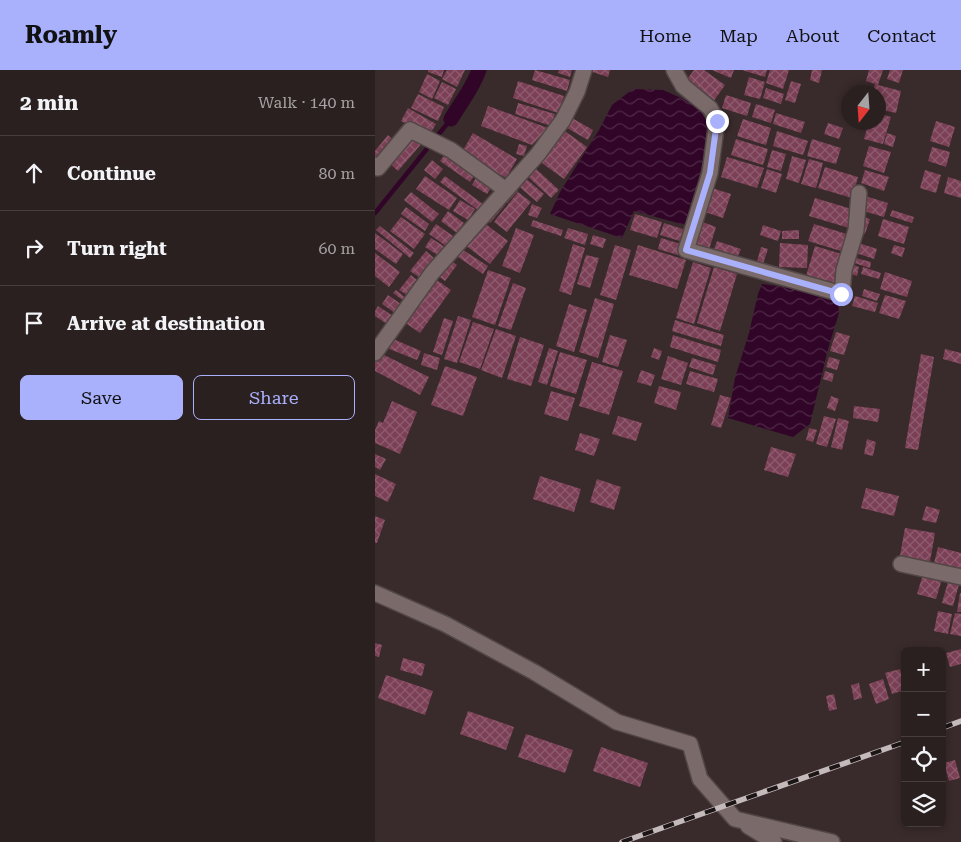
<!DOCTYPE html>
<html lang="en">
<head>
<meta charset="utf-8">
<style>
	:root { --surface:#2b2020; --page:#332829; --text:#f1f3f6; --muted:#a6a3a5; --line:#473e3e; --accent:#a9b0fc }
	body { margin:0; font-family:"Roboto Serif",serif; background:var(--page); color:var(--text) }
	.controls { position:absolute; right:15px; bottom:15px; display:grid; overflow:hidden; border-radius:8px; box-shadow:0 2px 8px #0003 }
	.controls button { width:45px; height:45px; display:grid; place-items:center; padding:0; border:0; border-bottom:1px solid var(--line); background:var(--surface); color:var(--text); font:25px sans-serif }
	.compass { position:absolute; left:466px; top:15px; width:45px; height:45px; border-radius:50%; background:var(--surface); box-shadow:0 2px 8px #0003; rotate:197deg }
	.stop { position:absolute; width:15px; height:15px; margin:-11px; border:4px solid #a9b0fc; border-radius:50%; background:#fff }
	.stop.end { background:#a9b0fc; border-color:#fff; box-shadow:0 1px 5px #0008 }
	.list { margin:0; padding:0; list-style:none }
	h2 { display:flex; justify-content:space-between; align-items:center; height:65px; margin:0; padding:0 20px; font-size:21px }
	h2 small { font-size:16px; font-weight:400; color:var(--muted) }
	.list li { display:grid; grid-template-columns:32px 1fr auto; gap:15px; align-items:center; box-sizing:border-box; height:75px; padding:0 20px; border-top:1px solid var(--line) }
	.list b { display:block; font-size:19px; white-space:nowrap }
	.list em { font-size:16px; font-style:normal; color:var(--muted) }
	.actions { display:flex; gap:10px; padding:15px 20px }
	.actions a { flex:1; padding:11px 0; border:1px solid var(--accent); border-radius:8px; text-align:center; font-size:18px; color:var(--accent) }
	.actions .main { background:var(--accent); color:#111 }
	.icon { flex:none; width:28px; height:28px; fill:none; stroke:currentColor; stroke-width:2; stroke-linecap:round; stroke-linejoin:round }
	.map { position:relative; flex:none; width:586px; height:772px; overflow:hidden }
	header { display:flex; align-items:center; gap:30px; box-sizing:border-box; height:70px; padding:0 25px; background:var(--accent); color:#111 }
	header strong { font-size:24px }
	nav { display:flex; gap:28px; margin-inline-start:auto; font-size:18px }
	main { display:flex }
	aside { flex:1; background:var(--surface) }
	.map>svg:first-child { display:block }
	.water { fill:url(#water-waves) }
	.lines { fill:none; stroke-linecap:round; stroke-linejoin:round }
	.stream { stroke:#310528; stroke-width:4.5 }
	.canal { stroke:#310528; stroke-width:15 }
	.building { fill:url(#building-cross-hatch) }
	.minor-casing { stroke:#514646; stroke-width:18 }
	.minor { stroke:#7b6a6a; stroke-width:15 }
	.rail-casing { stroke:#c5babb; stroke-width:5.5 }
	.rail { stroke:#1b1515; stroke-width:4; stroke-dasharray:11; stroke-linecap:butt }
	.route { stroke:#a9b0fc; stroke-width:6 }
</style>
</head>
<body>
<header>
<strong>Roamly</strong>
<nav><a>Home</a><a>Map</a><a>About</a><a>Contact</a></nav>
</header>
<main>
<aside>
<h2>2 min<small>Walk · 140 m</small></h2>
<ul class="list">
<li><svg class="icon" aria-label="ahead" viewBox="0 0 24 24"><path d="M12 20V5M6 11l6-6 6 6"/></svg><div><b>Continue</b></div><em>80 m</em></li>
<li><svg class="icon" aria-label="right" viewBox="0 0 24 24"><path d="M7 20v-9h11M14 6l5 5-5 5"/></svg><div><b>Turn right</b></div><em>60 m</em></li>
<li><svg class="icon" aria-label="arrive" viewBox="0 0 24 24"><path d="M6 21V4h12l-3 4 3 4H6"/></svg><div><b>Arrive at destination</b></div></li>
</ul>
<div class="actions"><a class="main">Save</a><a>Share</a></div>
</aside>
<div class="map">
<svg width="586" height="772" viewBox="0 0 586 772">
	<defs>
		<pattern id="water-waves" width="16" height="10" patternUnits="userSpaceOnUse" patternTransform="scale(1.25)"><rect width="16" height="10" fill="#310528"/><path d="M0 5q4-4 8 0t8 0" fill="none" stroke="#4f2947"/></pattern>
		<pattern id="building-cross-hatch" width="8" height="8" patternUnits="userSpaceOnUse" patternTransform="scale(1.25)"><rect width="8" height="8" fill="#7b4056"/><path d="M0 0l8 8M0 8l8-8" fill="none" stroke="#8e5c6e"/></pattern>
	</defs>
	<rect width="100%" height="100%" fill="#392a2b"/>
	<!-- water -->
	<g class="water">
		<polygon points="258,19 288,20 322,35 333,54 329,86 314,150 310,155 259,141 247,168 175,144 185,122 224,60 237,35"/>
		<polygon points="387,214 417,218 463,232 464,243 453,279 435,354 418,367 353,348 360,308 374,263 383,224"/>
	</g>
	<g class="lines">
		<!-- stream -->
		<polyline class="stream" points="0,143 76,49"/>
		<!-- canal -->
		<path class="canal" d="M76,49c10,-17 22,-31 28,-49"/>
	</g>
	<!-- building -->
	<g class="building">
		<polygon points="53,0 69,0 67,7 53,2"/>
		<polygon points="72,0 90,0 82,17 67,9"/>
		<polygon points="160,0 195,10 192,21 157,10"/>
		<polygon points="184,0 197,0 195,7 183,3"/>
		<polygon points="211,0 235,0 233,7"/>
		<polygon points="319,0 329,0 350,15 338,32 310,12"/>
		<polygon points="337,0 359,0 356,8"/>
		<polygon points="367,0 392,0 390,7"/>
		<polygon points="395,0 414,0 408,19 391,13"/>
		<polygon points="437,0 447,0 444,13 435,10"/>
		<polygon points="494,0 508,0 503,15 526,21 521,43 503,39 503,22 498,22 500,14 491,11"/>
		<polygon points="515,0 528,0 524,13 512,9"/>
		<polygon points="52,4 65,11 57,29 44,22"/>
		<polygon points="374,7 390,12 385,29 369,25"/>
		<polygon points="143,11 189,26 183,43 138,28"/>
		<polygon points="416,11 426,14 420,33 410,30"/>
		<polygon points="67,12 81,19 73,35 59,28"/>
		<polygon points="391,18 409,24 406,34 388,28"/>
		<polygon points="43,24 69,37 63,51 36,38"/>
		<polygon points="351,25 376,33 372,46 347,38"/>
		<polygon points="143,33 180,44 176,56 140,44"/>
		<polygon points="381,34 400,40 396,53 377,47"/>
		<polygon points="113,36 173,58 157,75 106,56"/>
		<polygon points="33,38 61,54 54,66 26,51"/>
		<polygon points="401,43 430,52 426,63 398,54"/>
		<polygon points="503,43 516,47 508,74 489,69 494,52 503,52"/>
		<polygon points="197,48 218,60 213,70 192,58"/>
		<polygon points="368,49 396,58 391,75 362,66"/>
		<polygon points="561,51 580,57 574,77 555,71"/>
		<polygon points="453,53 468,58 464,69 449,64"/>
		<polygon points="187,59 212,77 189,109 164,91"/>
		<polygon points="402,61 433,71 428,85 398,76"/>
		<polygon points="37,63 48,72 23,101 13,92"/>
		<polygon points="98,63 142,89 131,108 87,82"/>
		<polygon points="512,63 521,66 518,77 509,74"/>
		<polygon points="13,65 22,73 0,92 0,81"/>
		<polygon points="361,69 393,79 388,95 356,85"/>
		<polygon points="437,69 466,78 461,94 432,86"/>
		<polygon points="144,74 152,76 149,86 141,84"/>
		<polygon points="494,76 516,82 509,103 488,96"/>
		<polygon points="557,77 575,82 571,97 553,91"/>
		<polygon points="397,80 411,84 406,101 392,97"/>
		<polygon points="70,84 100,104 95,112 65,91"/>
		<polygon points="417,86 431,90 424,113 411,109"/>
		<polygon points="352,87 389,98 382,118 346,107"/>
		<polygon points="434,89 448,93 441,118 426,114"/>
		<polygon points="57,90 68,99 60,109 49,100"/>
		<polygon points="159,97 184,120 176,128 151,105"/>
		<polygon points="450,97 483,107 477,128 443,118"/>
		<polygon points="392,99 407,104 401,123 386,118"/>
		<polygon points="490,100 514,107 509,121 486,113"/>
		<polygon points="550,100 566,105 561,123 545,118"/>
		<polygon points="50,106 82,128 74,140 41,119"/>
		<polygon points="70,106 108,134 103,140 65,112"/>
		<polygon points="102,106 118,115 112,124 97,115"/>
		<polygon points="148,106 169,124 162,132 141,114"/>
		<polygon points="573,107 586,111 586,128 569,123"/>
		<polygon points="138,116 143,121 132,133 127,129"/>
		<polygon points="337,118 356,124 348,148 330,142"/>
		<polygon points="36,122 64,144 57,152 29,130"/>
		<polygon points="143,122 156,132 132,162 119,152"/>
		<polygon points="490,126 513,133 509,147 485,140"/>
		<polygon points="440,128 480,140 474,158 434,146"/>
		<polygon points="85,130 100,139 93,150 78,141"/>
		<polygon points="124,131 130,135 115,153 110,148"/>
		<polygon points="157,134 167,138 162,148 153,145"/>
		<polygon points="31,137 54,154 50,161 26,144"/>
		<polygon points="517,140 539,147 537,153 515,146"/>
		<polygon points="73,141 89,153 82,163 66,151"/>
		<polygon points="260,144 287,152 282,168 255,160"/>
		<polygon points="486,146 495,149 490,164 481,162"/>
		<polygon points="26,147 50,164 39,179 15,161"/>
		<polygon points="508,149 534,157 529,174 503,166"/>
		<polygon points="158,150 188,160 186,166 156,156"/>
		<polygon points="325,151 341,157 333,183 317,178"/>
		<polygon points="108,152 133,171 115,194 90,175"/>
		<polygon points="289,153 311,160 308,172 285,165"/>
		<polygon points="61,154 78,166 71,176 54,164"/>
		<polygon points="439,154 475,165 469,182 433,171"/>
		<polygon points="388,155 406,161 403,171 385,165"/>
		<polygon points="5,156 39,183 35,188 1,160"/>
		<polygon points="141,158 159,165 145,203 127,196"/>
		<polygon points="193,158 213,164 210,175 189,168"/>
		<polygon points="424,160 424,169 407,169 407,161"/>
		<polygon points="0,163 28,184 21,194 0,179"/>
		<polygon points="218,165 231,169 228,178 215,174"/>
		<polygon points="56,168 70,177 64,186 50,177"/>
		<polygon points="286,168 309,175 306,186 283,179"/>
		<polygon points="342,171 366,179 363,186 339,179"/>
		<polygon points="481,172 502,179 499,189 478,182"/>
		<polygon points="405,173 433,175 432,198 404,197"/>
		<polygon points="198,174 210,178 196,225 184,221"/>
		<polygon points="240,175 256,180 241,230 225,225"/>
		<polygon points="263,175 311,190 302,219 254,205"/>
		<polygon points="519,175 530,178 527,187 516,183"/>
		<polygon points="440,176 470,185 460,215 431,206"/>
		<polygon points="386,177 393,179 387,197 381,195"/>
		<polygon points="85,178 113,196 108,204 80,185"/>
		<polygon points="51,181 59,188 44,207 35,201"/>
		<polygon points="0,183 25,202 14,217 0,206"/>
		<polygon points="211,185 224,188 215,218 202,214"/>
		<polygon points="477,187 496,192 495,198 476,192"/>
		<polygon points="75,190 82,195 70,211 63,206"/>
		<polygon points="318,192 336,198 319,254 301,248"/>
		<polygon points="476,194 484,197 482,206 473,203"/>
		<polygon points="339,197 362,204 345,261 322,253"/>
		<polygon points="488,197 506,203 504,209 486,204"/>
		<polygon points="113,200 136,208 120,255 97,247"/>
		<polygon points="510,202 537,211 532,227 505,219"/>
		<polygon points="36,205 43,211 32,225 24,220"/>
		<polygon points="59,208 76,220 45,263 29,252"/>
		<polygon points="138,213 151,218 136,260 123,256"/>
		<polygon points="489,219 505,224 502,231 487,226"/>
		<polygon points="21,220 31,228 29,231 18,223"/>
		<polygon points="13,225 26,234 20,243 7,234"/>
		<polygon points="510,225 531,231 524,249 504,243"/>
		<polygon points="480,226 503,233 500,242 477,236"/>
		<polygon points="220,228 239,234 223,288 204,282"/>
		<polygon points="194,234 212,240 199,282 181,276"/>
		<polygon points="3,236 18,246 12,254 0,246 0,241"/>
		<polygon points="83,246 96,250 82,293 69,289"/>
		<polygon points="69,248 78,251 67,285 58,282"/>
		<polygon points="300,250 349,265 346,276 297,261"/>
		<polygon points="98,252 119,259 105,299 84,292"/>
		<polygon points="121,259 141,266 127,308 106,300"/>
		<polygon points="461,262 475,266 469,285 455,281"/>
		<polygon points="235,265 252,270 243,297 227,292"/>
		<polygon points="298,265 346,280 343,292 295,277"/>
		<polygon points="145,267 169,275 156,316 132,309"/>
		<polygon points="16,268 46,281 42,290 12,278"/>
		<polygon points="174,278 183,281 172,315 163,312"/>
		<polygon points="279,278 287,281 284,290 276,287"/>
		<polygon points="570,279 586,283 586,294 568,289"/>
		<polygon points="185,282 212,290 201,324 175,316"/>
		<polygon points="5,283 54,307 45,325 0,301 0,290"/>
		<polygon points="49,283 65,288 62,300 46,295"/>
		<polygon points="546,284 559,287 543,380 530,378"/>
		<polygon points="293,286 313,293 306,315 286,309"/>
		<polygon points="454,287 465,290 462,300 451,297"/>
		<polygon points="317,288 341,295 338,305 314,297"/>
		<polygon points="217,292 248,301 234,345 204,336"/>
		<polygon points="70,296 102,307 88,346 56,335"/>
		<polygon points="266,300 280,305 276,316 262,312"/>
		<polygon points="315,301 343,309 339,322 311,314"/>
		<polygon points="450,301 459,304 457,312 448,309"/>
		<polygon points="284,316 306,322 301,340 279,333"/>
		<polygon points="176,321 200,328 193,351 169,344"/>
		<polygon points="345,325 356,328 346,358 336,355"/>
		<polygon points="456,326 464,329 460,341 452,338"/>
		<polygon points="17,331 42,342 25,384 0,373 0,360 4,351 8,353"/>
		<polygon points="479,336 505,339 503,352 478,348"/>
		<polygon points="243,346 267,353 261,371 237,364"/>
		<polygon points="449,346 461,349 452,377 441,374"/>
		<polygon points="463,348 474,351 467,380 456,377"/>
		<polygon points="434,358 442,360 438,372 431,370"/>
		<polygon points="205,363 225,369 219,386 200,380"/>
		<polygon points="492,369 501,372 498,386 489,384"/>
		<polygon points="396,377 421,384 413,407 389,400"/>
		<polygon points="0,384 11,389 5,400 0,397"/>
		<polygon points="0,404 21,414 13,432 0,426"/>
		<polygon points="165,406 206,419 199,442 158,429"/>
		<polygon points="222,409 246,417 239,440 215,432"/>
		<polygon points="491,418 524,426 519,446 486,438"/>
		<polygon points="551,436 565,440 561,453 547,450"/>
		<polygon points="0,446 10,450 2,473 0,473"/>
		<polygon points="530,458 560,463 554,497 524,491"/>
		<polygon points="563,477 586,483 586,504 558,497"/>
		<polygon points="548,504 567,509 561,529 542,524"/>
		<polygon points="574,508 585,511 578,536 567,533"/>
		<polygon points="585,523 586,523 586,542 582,542"/>
		<polygon points="563,541 577,544 573,564 559,561"/>
		<polygon points="580,543 586,544 586,566 575,564"/>
		<polygon points="0,573 7,575 4,587 0,586"/>
		<polygon points="586,579 586,594 575,597 571,583"/>
		<polygon points="28,588 50,594 47,606 25,600"/>
		<polygon points="567,591 571,602 567,603"/>
		<polygon points="525,599 530,620 517,624 510,603"/>
		<polygon points="11,605 58,621 50,645 3,628"/>
		<polygon points="508,609 514,629 501,634 494,614"/>
		<polygon points="484,613 487,628 479,630 476,615"/>
		<polygon points="459,624 462,639 454,641 451,626"/>
		<polygon points="93,641 139,657 131,680 85,664"/>
		<polygon points="151,664 198,680 190,703 143,687"/>
		<polygon points="226,677 273,693 265,717 218,701"/>
		<polygon points="580,690 585,708 574,711 569,693"/>
	</g>
	<g class="lines">
		<!-- minor casing -->
		<g class="minor-casing">
			<g id="minor">
				<polyline points="299,0 308,16 335,38 342,51 335,103 311,180 467,224 469,200 481,160 484,123"/>
				<polyline points="0,95 3,98 35,60 76,80 131,120"/>
				<polyline points="0,283 57,203 163,84 188,50 202,22 209,0"/>
				<polyline points="526,494 586,507"/>
				<polyline points="0,523 70,554 159,602 242,652 315,674 325,709 360,749 457,772"/>
				<polyline points="373,756 399,772"/>
			</g>
		</g>
		<!-- minor -->
		<use href="#minor" class="minor"/>
		<!-- rail casing -->
		<g class="rail-casing">
			<g id="rail">
				<polyline points="567,658 586,651"/>
				<polyline points="247,772 530,672"/>
			</g>
		</g>
		<!-- rail -->
		<use href="#rail" class="rail"/>
	</g>
	<g class="lines">
		<!-- route -->
		<polyline class="route" points="342,51 335,103 311,180 466,224"/>
	</g>
</svg>
<div class="controls">
<button>+</button>
<button>−</button>
<button><svg class="icon" aria-label="locate" viewBox="0 0 24 24"><circle cx="12" cy="12" r="6"/><path d="M12 2v4M12 18v4M2 12h4M18 12h4"/></svg></button>
<button><svg class="icon" aria-label="layers" viewBox="0 0 24 24"><path d="M12 4l9 5-9 5-9-5zM3 14l9 5 9-5"/></svg></button>
</div>
<svg class="compass" viewBox="-18 -18 36 36"><path d="M0-13l5 13h-10z" fill="#e53935"/><path d="M0 13l5-13h-10z" fill="#a6a3a5"/></svg>
<div class="stop" style="left:466px;top:224px"></div>
<div class="stop end" style="left:342px;top:51px"></div>
</div>
</main>
</body>
</html>
